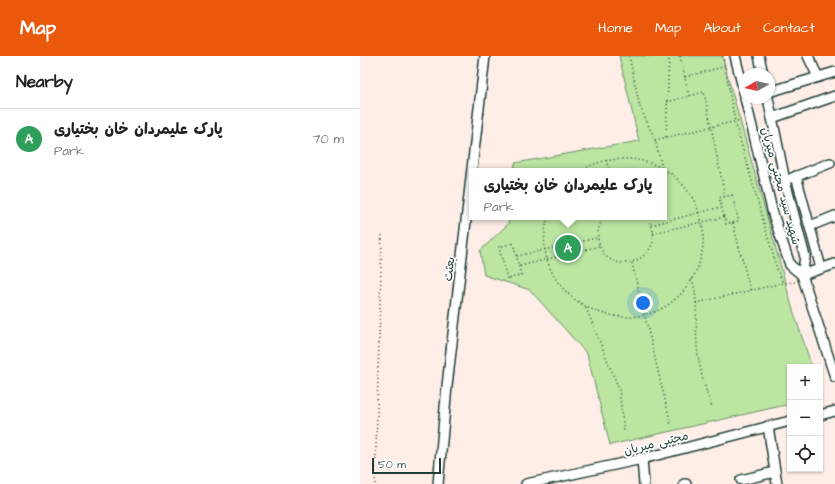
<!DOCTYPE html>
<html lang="en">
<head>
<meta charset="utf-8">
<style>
	:root { --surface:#fff; --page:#f6f6f6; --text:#222; --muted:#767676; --line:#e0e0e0; --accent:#ea580c }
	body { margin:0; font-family:"Architects Daughter","Playpen Sans Arabic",sans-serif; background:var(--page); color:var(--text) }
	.controls { position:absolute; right:12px; bottom:12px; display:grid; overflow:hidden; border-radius:0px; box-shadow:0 1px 3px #0004 }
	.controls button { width:36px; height:36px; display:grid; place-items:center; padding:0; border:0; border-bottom:1px solid var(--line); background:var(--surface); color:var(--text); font:20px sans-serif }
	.compass { position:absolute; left:379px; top:12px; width:36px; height:36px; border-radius:50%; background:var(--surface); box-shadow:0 1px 3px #0004; rotate:261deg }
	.scale { position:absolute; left:12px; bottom:10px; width:69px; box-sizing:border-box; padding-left:4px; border:2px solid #1f3d34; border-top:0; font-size:11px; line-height:14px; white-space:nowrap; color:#1f3d34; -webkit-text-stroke:3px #fff; paint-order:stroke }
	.you { position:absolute; left:283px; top:247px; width:14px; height:14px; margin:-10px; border:3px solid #fff; border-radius:50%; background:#1a73e8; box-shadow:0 0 0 6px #1a73e833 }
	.badge { display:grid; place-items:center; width:26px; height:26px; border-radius:50%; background:var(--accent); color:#fff; font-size:13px; font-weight:700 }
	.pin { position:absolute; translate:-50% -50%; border:2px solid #fff; box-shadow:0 1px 4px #0006 }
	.popup { position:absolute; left:109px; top:112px; width:198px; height:52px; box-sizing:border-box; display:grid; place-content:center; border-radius:0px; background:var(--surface); filter:drop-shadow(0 1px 3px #0005); font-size:13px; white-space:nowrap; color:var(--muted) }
	.popup b { font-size:15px; color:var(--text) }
	.popup::after { content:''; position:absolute; left:50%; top:100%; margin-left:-8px; border:8px solid transparent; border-top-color:var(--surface) }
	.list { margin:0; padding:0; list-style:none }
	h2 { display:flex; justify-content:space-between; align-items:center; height:52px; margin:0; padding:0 16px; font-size:17px }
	h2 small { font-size:13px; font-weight:400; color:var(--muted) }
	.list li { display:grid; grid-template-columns:26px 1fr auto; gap:12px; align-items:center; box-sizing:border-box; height:60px; padding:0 16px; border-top:1px solid var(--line) }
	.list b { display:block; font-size:15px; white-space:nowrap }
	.list p { margin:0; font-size:13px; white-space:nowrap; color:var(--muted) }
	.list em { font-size:13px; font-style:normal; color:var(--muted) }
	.icon { flex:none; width:22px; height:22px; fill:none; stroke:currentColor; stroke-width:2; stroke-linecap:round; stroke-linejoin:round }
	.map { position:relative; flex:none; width:475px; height:428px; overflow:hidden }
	header { display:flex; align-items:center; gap:24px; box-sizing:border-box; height:56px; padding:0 20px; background:var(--accent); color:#fff }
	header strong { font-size:19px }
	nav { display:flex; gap:22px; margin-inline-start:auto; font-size:14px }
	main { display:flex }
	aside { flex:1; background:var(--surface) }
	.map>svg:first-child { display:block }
	.green { fill:#bbe5a1; stroke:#6d916a }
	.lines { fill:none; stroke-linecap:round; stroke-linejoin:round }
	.minor-casing { stroke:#1f3d34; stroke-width:12 }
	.path { stroke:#1f3d34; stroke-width:1.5; stroke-dasharray:1 3; stroke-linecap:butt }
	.minor { stroke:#fff; stroke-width:9 }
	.labels { text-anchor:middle; stroke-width:3.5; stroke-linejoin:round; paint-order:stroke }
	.street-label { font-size:12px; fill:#1f3d34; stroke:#fff }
</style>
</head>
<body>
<header>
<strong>Map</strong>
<nav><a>Home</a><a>Map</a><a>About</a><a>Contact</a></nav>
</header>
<main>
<aside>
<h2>Nearby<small></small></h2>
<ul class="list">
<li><span class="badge" style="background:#2e9e5b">A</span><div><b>پارک علیمردان خان بختیاری</b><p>Park</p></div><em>70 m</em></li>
</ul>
</aside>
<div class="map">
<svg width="475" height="428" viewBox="0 0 475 428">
	<rect width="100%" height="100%" fill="#feeee7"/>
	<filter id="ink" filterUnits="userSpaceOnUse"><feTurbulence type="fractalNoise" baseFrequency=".025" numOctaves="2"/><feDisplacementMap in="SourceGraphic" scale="8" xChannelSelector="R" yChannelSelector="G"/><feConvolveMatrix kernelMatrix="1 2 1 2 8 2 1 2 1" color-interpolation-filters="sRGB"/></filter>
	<g filter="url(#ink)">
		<!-- green -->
		<polygon class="green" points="259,0 362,0 433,254 452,311 430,311 430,348 250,389 227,298 170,234 124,219 120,195 148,168 149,161 304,161 304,115 154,115 155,107 279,85"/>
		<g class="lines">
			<!-- minor casing -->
			<g class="minor-casing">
				<g id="minor">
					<polyline points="375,0 385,40"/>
					<polyline points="399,0 403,18"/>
					<polyline points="448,0 458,21"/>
					<polyline points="409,36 475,16"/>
					<polyline points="385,42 413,158 430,209 442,219"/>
					<polyline points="408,42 425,125 445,201 442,219 475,321"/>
					<polyline points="412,62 475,40"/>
					<polyline points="436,120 461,212"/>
					<polyline points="432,122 470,107"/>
					<polyline points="450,170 475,160"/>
					<polyline points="442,219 475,208"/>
					<polyline points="460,359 475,355"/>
					<polyline points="408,370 417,428"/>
					<polyline points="282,403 284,428"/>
					<polyline points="381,424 415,416"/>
					<polyline points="78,428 87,330 125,0"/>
					<polyline points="166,428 282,403 430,365"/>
					<polyline points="324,428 326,428"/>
				</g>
			</g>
			<!-- path -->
			<g class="path">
				<polyline points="269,0 280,51 295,84 302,112"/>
				<polyline points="320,0 329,40"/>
				<polyline points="363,0 375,66 417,213 423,227"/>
				<polyline points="325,21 366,10"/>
				<polyline points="307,46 344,36 365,140"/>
				<polyline points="306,81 309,0"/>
				<polyline points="295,84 381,64"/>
				<polyline points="246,104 249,115"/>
				<polygon points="372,139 379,165 366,168 359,142"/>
				<path d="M188,161c-26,87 98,140 144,62 32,-55 -8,-122 -70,-120 -15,1 -29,3 -40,12"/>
				<path d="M245,161c-6,6 -8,15 -7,23 9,46 78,15 48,-23"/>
				<polyline points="373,167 390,234"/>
				<polyline points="291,169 361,151"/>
				<polyline points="293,177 364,161"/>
				<polygon points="153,187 161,219 147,223 139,191"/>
				<polyline points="157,200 237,182"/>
				<polyline points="272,207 311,369"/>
				<polyline points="160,210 240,190"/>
				<path d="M332,223c7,21 3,44 5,65 1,22 8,44 15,64"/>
				<polyline points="336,247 423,227 436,226"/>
				<polyline points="226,252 259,333 264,376"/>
				<polyline points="15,428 22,176"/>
			</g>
			<!-- minor -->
			<use href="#minor" class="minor"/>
		</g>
	</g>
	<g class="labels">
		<!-- street labels -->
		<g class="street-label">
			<text transform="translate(421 130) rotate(75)" y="4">شهید سید مجتبی میریان</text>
			<text transform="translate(89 213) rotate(-83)" y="4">بعثت</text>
			<text transform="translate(296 387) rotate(-14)" y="4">مجتبی میریان</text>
		</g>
	</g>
</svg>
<div class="controls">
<button>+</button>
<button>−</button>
<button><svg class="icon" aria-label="locate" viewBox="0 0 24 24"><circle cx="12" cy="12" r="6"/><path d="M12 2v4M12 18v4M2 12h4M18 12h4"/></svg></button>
</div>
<svg class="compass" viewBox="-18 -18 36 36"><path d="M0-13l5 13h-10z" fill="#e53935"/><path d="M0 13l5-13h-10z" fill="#767676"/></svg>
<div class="scale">50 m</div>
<div class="you"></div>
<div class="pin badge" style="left:208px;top:192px;background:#2e9e5b">A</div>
<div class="popup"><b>پارک علیمردان خان بختیاری</b>Park</div>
</div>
</main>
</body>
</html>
